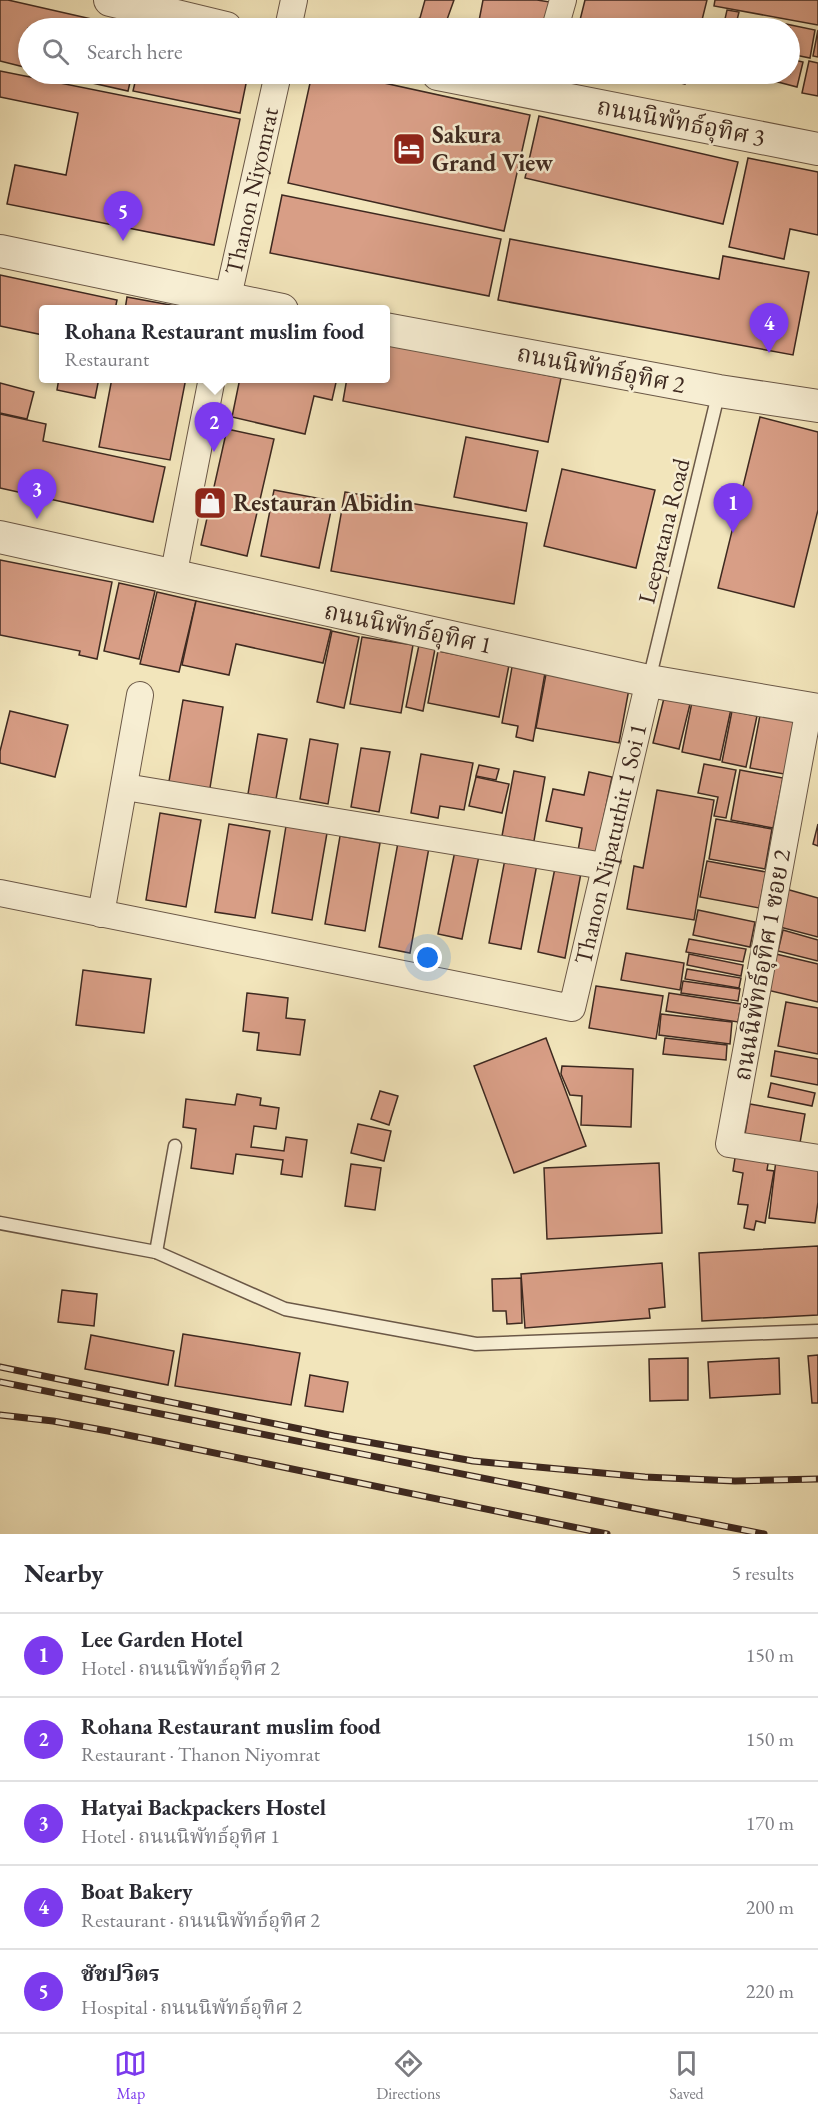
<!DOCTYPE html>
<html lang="en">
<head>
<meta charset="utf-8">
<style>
	:root { --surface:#fff; --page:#f7f7f7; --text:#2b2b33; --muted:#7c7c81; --line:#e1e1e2; --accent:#7c3aed }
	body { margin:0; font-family:"EB Garamond","Noto Serif Thai",serif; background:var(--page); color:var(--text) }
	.you { position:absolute; left:428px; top:958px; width:21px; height:21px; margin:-15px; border:4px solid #fff; border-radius:50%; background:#1a73e8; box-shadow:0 0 0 9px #1a73e833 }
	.badge { display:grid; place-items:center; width:39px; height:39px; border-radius:50%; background:var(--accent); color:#fff; font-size:20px; font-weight:700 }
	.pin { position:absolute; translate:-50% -50px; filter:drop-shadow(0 2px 3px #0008) }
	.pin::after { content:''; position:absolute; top:32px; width:21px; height:18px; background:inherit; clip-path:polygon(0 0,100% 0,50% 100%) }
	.popup { position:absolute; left:39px; top:305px; width:351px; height:78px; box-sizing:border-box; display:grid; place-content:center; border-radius:6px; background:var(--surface); filter:drop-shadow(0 2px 4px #0005); font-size:20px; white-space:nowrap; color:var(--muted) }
	.popup b { font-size:22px; color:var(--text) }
	.popup::after { content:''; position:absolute; left:50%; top:100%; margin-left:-12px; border:12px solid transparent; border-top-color:var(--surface) }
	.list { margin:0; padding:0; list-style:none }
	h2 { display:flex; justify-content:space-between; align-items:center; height:78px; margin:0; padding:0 24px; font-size:26px }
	h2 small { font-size:20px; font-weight:400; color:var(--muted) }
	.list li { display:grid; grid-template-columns:39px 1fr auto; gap:18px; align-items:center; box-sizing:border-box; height:84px; padding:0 24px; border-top:2px solid var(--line) }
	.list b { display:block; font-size:22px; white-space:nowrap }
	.list p { margin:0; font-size:20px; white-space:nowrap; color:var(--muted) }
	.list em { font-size:20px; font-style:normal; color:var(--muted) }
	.icon { flex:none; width:33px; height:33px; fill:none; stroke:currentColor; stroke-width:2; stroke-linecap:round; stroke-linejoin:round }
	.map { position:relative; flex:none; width:818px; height:1534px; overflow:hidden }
	.search { position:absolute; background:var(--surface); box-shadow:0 3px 9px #0003; left:18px; right:18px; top:18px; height:66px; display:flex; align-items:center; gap:15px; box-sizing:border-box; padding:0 21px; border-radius:33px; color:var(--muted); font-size:22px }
	.sheet { height:498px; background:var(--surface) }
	nav { display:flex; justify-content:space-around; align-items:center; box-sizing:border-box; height:84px; border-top:2px solid var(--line); background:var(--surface); font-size:16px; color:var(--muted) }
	nav a { display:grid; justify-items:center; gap:3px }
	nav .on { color:var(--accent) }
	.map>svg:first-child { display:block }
	.building { fill:#d89e86; stroke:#3e2920; stroke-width:1.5 }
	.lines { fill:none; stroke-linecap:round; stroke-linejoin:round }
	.service-casing { stroke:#6b5847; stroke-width:15 }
	.minor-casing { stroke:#6b5847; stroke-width:28 }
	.tertiary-casing { stroke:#6b5847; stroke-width:34 }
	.service { stroke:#f7eed3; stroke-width:12 }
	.minor { stroke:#f7eed3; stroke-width:26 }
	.tertiary { stroke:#f7eed3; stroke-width:32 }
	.rail-casing { stroke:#3e2920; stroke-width:7 }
	.rail { stroke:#f7eed3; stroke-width:4.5; stroke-dasharray:14; stroke-linecap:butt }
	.labels { text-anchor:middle; stroke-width:5; stroke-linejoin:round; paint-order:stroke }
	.street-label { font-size:24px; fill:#3e2920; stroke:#f7eed3 }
	.poi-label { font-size:24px; font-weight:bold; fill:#3e2920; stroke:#f7eed3; text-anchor:start }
</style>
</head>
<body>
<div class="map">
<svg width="818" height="1534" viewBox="0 0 818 1534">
	<rect width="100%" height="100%" fill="#f2e5bb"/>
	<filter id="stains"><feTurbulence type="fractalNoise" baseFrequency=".00333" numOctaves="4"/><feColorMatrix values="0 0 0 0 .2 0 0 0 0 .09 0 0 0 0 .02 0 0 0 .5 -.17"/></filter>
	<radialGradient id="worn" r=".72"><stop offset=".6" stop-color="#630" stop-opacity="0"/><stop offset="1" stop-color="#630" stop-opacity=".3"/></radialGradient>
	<!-- building -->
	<g class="building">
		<polygon points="0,0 8,0 131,28 28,28 28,68 0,61"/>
		<polygon points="425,0 454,0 444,28 409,23 420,18"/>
		<polygon points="483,0 537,0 550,2 545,28 491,28 478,26"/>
		<polygon points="585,0 707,0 700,28 578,28"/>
		<polygon points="715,0 818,0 818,25 714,6"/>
		<polygon points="727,10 739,12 735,28 723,28"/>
		<polygon points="750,19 780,25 779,28 748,28"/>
		<polygon points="786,24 815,30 810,58 790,54 790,28 785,28"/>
		<polygon points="818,30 818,57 813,56"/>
		<polygon points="790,59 803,62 797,87 770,80 771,74 790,74"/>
		<polygon points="809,61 818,63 818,96 802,93"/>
		<polygon points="0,71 240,119 214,245 7,204 15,165 66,175 78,113 0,97"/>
		<polygon points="52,74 132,74 128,91"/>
		<polygon points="137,74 248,74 240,113 133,91"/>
		<polygon points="312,74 343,74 530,115 504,231 288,183"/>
		<polygon points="646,74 688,74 685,84"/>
		<polygon points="731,74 763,74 761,82"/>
		<polygon points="539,116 738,162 723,224 525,178"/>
		<polygon points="748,158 818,172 818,235 790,229 784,259 729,247"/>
		<polygon points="282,195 501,239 489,296 270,253"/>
		<polygon points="510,239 719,279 723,256 809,272 793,355 498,300"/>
		<polygon points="0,275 117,300 115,310 43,310 43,335 0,326"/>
		<polygon points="127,297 197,310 125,310"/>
		<polygon points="385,343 561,378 548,442 343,401 347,378 385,378"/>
		<polygon points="59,378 99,378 95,398 57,390"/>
		<polygon points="112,378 186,378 170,460 99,447"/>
		<polygon points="240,378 337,378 332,400 314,396 305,434 232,417"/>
		<polygon points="0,383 34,392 27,419 0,413"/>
		<polygon points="0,414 46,424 43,441 165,467 153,522 0,488"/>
		<polygon points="760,417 818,432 818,510 794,607 718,588"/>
		<polygon points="227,429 274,439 247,556 201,545"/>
		<polygon points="466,437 538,451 526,511 454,497"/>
		<polygon points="562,469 655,490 636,568 544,546"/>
		<polygon points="274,490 333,501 319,568 261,556"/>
		<polygon points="345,492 527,523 514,604 331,571"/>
		<polygon points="0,560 112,582 97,659 79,655 80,651 0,635"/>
		<polygon points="119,583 155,591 139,659 104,651"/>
		<polygon points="157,592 196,601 179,672 140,664"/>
		<polygon points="196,601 331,630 323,663 236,644 229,675 182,665"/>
		<polygon points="332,631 359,637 344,708 317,702"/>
		<polygon points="362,637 413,645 401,713 350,704"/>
		<polygon points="419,645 435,649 423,711 406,707"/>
		<polygon points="438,651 509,665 499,717 428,703"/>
		<polygon points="512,667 545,673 533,741 516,737 518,726 502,723"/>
		<polygon points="546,674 629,689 619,743 536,728"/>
		<polygon points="665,694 691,700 679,749 653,743"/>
		<polygon points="183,700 223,707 209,794 168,787"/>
		<polygon points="692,702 731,709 720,760 682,752"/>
		<polygon points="10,711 68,725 55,777 0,763 0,751"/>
		<polygon points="732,711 757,716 746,767 722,762"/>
		<polygon points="760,715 795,721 784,774 750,768"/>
		<polygon points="258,734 287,739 276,799 248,794"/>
		<polygon points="310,739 338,744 328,804 300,799"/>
		<polygon points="361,748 390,752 379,812 351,807"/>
		<polygon points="421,754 473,763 464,810 440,806 438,818 411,813"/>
		<polygon points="704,764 736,770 726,818 714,816 718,797 698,793"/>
		<polygon points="479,765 499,769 496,780 476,776"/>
		<polygon points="740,770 783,778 773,828 731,820"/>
		<polygon points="514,771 545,777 534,841 502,836"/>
		<polygon points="589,772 612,777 596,855 578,851 582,828 546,821 553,789 584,795"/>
		<polygon points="476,777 509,784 502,813 469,806"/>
		<polygon points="657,790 714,800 694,920 627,909 634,866 643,868"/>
		<polygon points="160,813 201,820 186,907 146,900"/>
		<polygon points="716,819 772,829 765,869 709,859"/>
		<polygon points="229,824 270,831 255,918 215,912"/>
		<polygon points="818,824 818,846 813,844"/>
		<polygon points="286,826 327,833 312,920 272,913"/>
		<polygon points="340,836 380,843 365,931 325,924"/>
		<polygon points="399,837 430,842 410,953 379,947"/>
		<polygon points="456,846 480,851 462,939 438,934"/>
		<polygon points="505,859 537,864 521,949 489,943"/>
		<polygon points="707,861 766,872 759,908 700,897"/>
		<polygon points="555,868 581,873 565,958 538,952"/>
		<polygon points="786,889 818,898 818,937 776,926"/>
		<polygon points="698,910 755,922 750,947 693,935"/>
		<polygon points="783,930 818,940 818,961 778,951"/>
		<polygon points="689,939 746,949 743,962 686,952"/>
		<polygon points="626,953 684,963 680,990 621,980"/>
		<polygon points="689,954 743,965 741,976 687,965"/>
		<polygon points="776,954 818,964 818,1002 767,990"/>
		<polygon points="687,969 741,978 739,988 685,979"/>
		<polygon points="83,970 151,979 144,1033 76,1025"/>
		<polygon points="683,981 740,989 738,1001 681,993"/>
		<polygon points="596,986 663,996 656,1039 589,1028"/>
		<polygon points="247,993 288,998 286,1018 305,1020 300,1055 257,1050 259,1033 243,1031"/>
		<polygon points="669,993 741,1004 738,1022 666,1011"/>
		<polygon points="786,1002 818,1008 818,1054 778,1046"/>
		<polygon points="661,1014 732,1022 730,1044 659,1035"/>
		<polygon points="546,1038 586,1146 514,1173 474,1066"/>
		<polygon points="665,1038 727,1045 726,1060 663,1054"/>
		<polygon points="775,1051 818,1059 818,1085 771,1076"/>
		<polygon points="562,1066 633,1069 631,1127 581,1125 582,1096 570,1095 561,1074"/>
		<polygon points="771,1083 815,1093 812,1106 768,1097"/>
		<polygon points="380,1091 398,1096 389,1125 371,1119"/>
		<polygon points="237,1094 261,1098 260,1105 279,1108 276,1129 254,1126 251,1147 284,1151 286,1137 307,1140 302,1177 281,1174 283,1160 236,1154 233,1174 191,1168 196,1129 183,1127 186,1099 235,1105"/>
		<polygon points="750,1104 805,1114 800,1143 745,1134"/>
		<polygon points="358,1124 391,1131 384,1161 351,1153"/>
		<polygon points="736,1152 769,1158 767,1170 774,1171 765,1223 756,1221 754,1230 744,1228 748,1205 738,1204 743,1173 733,1171"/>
		<polygon points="776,1160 818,1165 818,1202 815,1223 769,1218"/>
		<polygon points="659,1163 662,1233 547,1239 544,1168"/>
		<polygon points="351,1164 381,1168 375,1210 345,1206"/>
		<polygon points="818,1246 818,1315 702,1321 699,1253"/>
		<polygon points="662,1263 665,1307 649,1309 650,1318 525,1328 521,1274"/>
		<polygon points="521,1278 522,1323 507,1324 506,1311 493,1311 492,1279"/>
		<polygon points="62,1290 97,1294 94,1326 58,1322"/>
		<polygon points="183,1334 300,1353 291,1405 175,1386"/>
		<polygon points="91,1335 174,1351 168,1385 85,1369"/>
		<polygon points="818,1355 818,1403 812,1403 808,1356"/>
		<polygon points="688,1358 688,1400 650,1401 649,1359"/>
		<polygon points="779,1358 780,1394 710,1398 708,1362"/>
		<polygon points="310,1375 348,1382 343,1412 305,1406"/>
	</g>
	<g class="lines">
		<!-- service casing -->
		<g class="service-casing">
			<g id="service">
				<polyline points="649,680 719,391"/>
				<polyline points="0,1223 156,1252 285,1309 476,1344 818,1331"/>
				<polyline points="156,1252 175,1146"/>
			</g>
		</g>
		<!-- minor casing -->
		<g class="minor-casing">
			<g id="minor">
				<polyline points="288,28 294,0"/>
				<polyline points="555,28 563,0"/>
				<path id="s1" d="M225,310l53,-236"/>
				<polyline points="173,577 212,378"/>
				<polyline points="809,708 729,1144 818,1158"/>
				<polyline points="125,787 604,866"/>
				<path id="s2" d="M0,893l572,115 77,-327"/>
				<polyline points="101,914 140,695"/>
			</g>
		</g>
		<!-- tertiary casing -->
		<g class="tertiary-casing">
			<g id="tertiary">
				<polyline points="110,0 226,28"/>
				<polyline points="438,74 818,149"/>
				<polyline points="0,251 282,310"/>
				<polyline points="385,329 719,391 818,406"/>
				<polyline points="0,537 649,681 818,710"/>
			</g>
		</g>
		<!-- service -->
		<use href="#service" class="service"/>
		<!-- minor -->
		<use href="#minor" class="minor"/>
		<!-- tertiary -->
		<use href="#tertiary" class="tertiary"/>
		<!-- rail casing -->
		<g class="rail-casing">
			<g id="rail">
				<polyline points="0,1367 334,1436 473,1461 645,1477 735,1481 818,1479"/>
				<polyline points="0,1382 764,1534"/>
				<polyline points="0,1415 53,1421 108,1431 607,1534"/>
			</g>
		</g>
		<!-- rail -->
		<use href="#rail" class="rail"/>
	</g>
	<!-- icons -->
	<defs>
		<g id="hotel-square" transform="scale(1.725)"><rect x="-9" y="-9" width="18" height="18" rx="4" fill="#8f2418" stroke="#f7eed3"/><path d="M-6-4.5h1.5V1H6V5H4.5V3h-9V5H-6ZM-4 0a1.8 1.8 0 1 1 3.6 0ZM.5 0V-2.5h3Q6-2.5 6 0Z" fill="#fff"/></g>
		<g id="shop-square" transform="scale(1.725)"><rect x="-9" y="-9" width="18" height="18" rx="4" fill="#8f2418" stroke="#f7eed3"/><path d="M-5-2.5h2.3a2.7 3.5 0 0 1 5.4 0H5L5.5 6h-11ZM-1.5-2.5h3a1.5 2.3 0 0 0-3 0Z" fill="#fff"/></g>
	</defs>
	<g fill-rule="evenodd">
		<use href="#hotel-square" x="409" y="149"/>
		<use href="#shop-square" x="210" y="503"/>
	</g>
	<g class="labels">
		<!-- street labels -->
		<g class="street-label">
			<text transform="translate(681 122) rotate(11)" y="8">ถนนนิพัทธ์อุทิศ 3</text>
			<text dy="8" stroke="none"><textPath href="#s1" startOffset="122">Thanon Niyomrat</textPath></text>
			<text transform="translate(601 369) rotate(11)" y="8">ถนนนิพัทธ์อุทิศ 2</text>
			<text transform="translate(664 531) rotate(-76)" y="8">Leepatana Road</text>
			<text transform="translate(408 628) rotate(12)" y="8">ถนนนิพัทธ์อุทิศ 1</text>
			<text dy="8" stroke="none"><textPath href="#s2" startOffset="752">Thanon Nipatuthit 1 Soi 1</textPath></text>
			<text transform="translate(762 965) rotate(-80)" y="8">ถนนนิพัทธ์อุทิศ 1 ซอย 2</text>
		</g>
		<!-- poi labels -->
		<g class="poi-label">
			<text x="432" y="143">Sakura<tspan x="432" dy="28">Grand View</tspan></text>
			<text x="233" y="511">Restauran Abidin</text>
		</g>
	</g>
	<rect width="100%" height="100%" filter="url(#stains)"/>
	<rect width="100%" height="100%" fill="url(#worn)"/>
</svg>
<div class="you"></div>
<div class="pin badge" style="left:733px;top:533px">1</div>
<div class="pin badge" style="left:214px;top:452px">2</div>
<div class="popup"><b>Rohana Restaurant muslim food</b>Restaurant</div>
<div class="pin badge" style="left:37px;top:519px">3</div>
<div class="pin badge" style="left:769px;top:353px">4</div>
<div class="pin badge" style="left:123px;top:241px">5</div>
<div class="search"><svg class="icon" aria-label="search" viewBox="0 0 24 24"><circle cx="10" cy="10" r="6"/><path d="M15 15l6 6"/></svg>Search here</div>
</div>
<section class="sheet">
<h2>Nearby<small>5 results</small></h2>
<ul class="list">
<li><span class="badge">1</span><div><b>Lee Garden Hotel</b><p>Hotel · ถนนนิพัทธ์อุทิศ 2</p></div><em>150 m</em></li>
<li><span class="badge">2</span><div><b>Rohana Restaurant muslim food</b><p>Restaurant · Thanon Niyomrat</p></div><em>150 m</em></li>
<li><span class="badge">3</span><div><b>Hatyai Backpackers Hostel</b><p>Hotel · ถนนนิพัทธ์อุทิศ 1</p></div><em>170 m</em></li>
<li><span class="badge">4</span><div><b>Boat Bakery</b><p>Restaurant · ถนนนิพัทธ์อุทิศ 2</p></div><em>200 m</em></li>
<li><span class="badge">5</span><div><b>ชัชปวิตร</b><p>Hospital · ถนนนิพัทธ์อุทิศ 2</p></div><em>220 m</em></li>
</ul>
</section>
<nav>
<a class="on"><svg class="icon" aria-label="map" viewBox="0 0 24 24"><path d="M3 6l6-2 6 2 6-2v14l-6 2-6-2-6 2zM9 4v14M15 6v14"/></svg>Map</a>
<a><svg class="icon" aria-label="directions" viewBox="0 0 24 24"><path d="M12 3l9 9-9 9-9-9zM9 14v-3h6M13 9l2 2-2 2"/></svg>Directions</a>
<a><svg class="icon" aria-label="saved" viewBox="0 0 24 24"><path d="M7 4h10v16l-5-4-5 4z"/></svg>Saved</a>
</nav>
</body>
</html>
